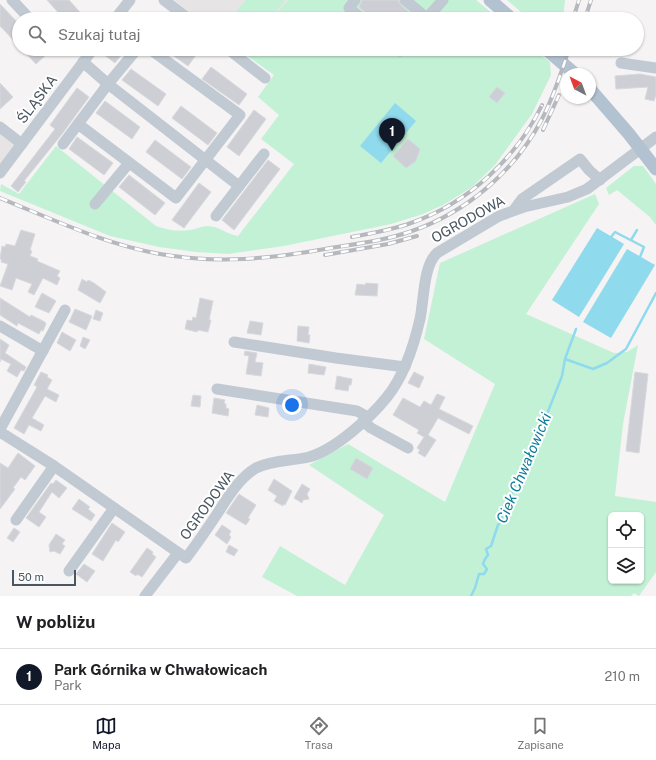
<!DOCTYPE html>
<html lang="pl">
<head>
<meta charset="utf-8">
<style>
	:root { --surface:#fff; --page:#f2f2f2; --text:#202124; --muted:#757577; --line:#e0e0e0; --accent:#111827 }
	body { margin:0; font-family:"Public Sans",sans-serif; background:var(--page); color:var(--text) }
	.controls { position:absolute; right:12px; bottom:12px; display:grid; overflow:hidden; border-radius:6px; box-shadow:0 1px 3px #0004 }
	.controls button { width:36px; height:36px; display:grid; place-items:center; padding:0; border:0; border-bottom:1px solid var(--line); background:var(--surface); color:var(--text); font:20px sans-serif }
	.compass { position:absolute; left:560px; top:68px; width:36px; height:36px; border-radius:50%; background:var(--surface); box-shadow:0 1px 3px #0004; rotate:319deg }
	.scale { position:absolute; left:12px; bottom:10px; width:64px; box-sizing:border-box; padding-left:4px; border:2px solid #4a5661; border-top:0; font-size:11px; line-height:14px; white-space:nowrap; color:#4a5661; -webkit-text-stroke:3px #fff; paint-order:stroke }
	.you { position:absolute; left:292px; top:405px; width:14px; height:14px; margin:-10px; border:3px solid #fff; border-radius:50%; background:#1a73e8; box-shadow:0 0 0 6px #1a73e833 }
	.badge { display:grid; place-items:center; width:26px; height:26px; border-radius:50%; background:var(--accent); color:#fff; font-size:13px; font-weight:700 }
	.pin { position:absolute; translate:-50% -33px; filter:drop-shadow(0 1px 2px #0008) }
	.pin::after { content:''; position:absolute; top:21px; width:14px; height:12px; background:inherit; clip-path:polygon(0 0,100% 0,50% 100%) }
	.list { margin:0; padding:0; list-style:none }
	h2 { display:flex; justify-content:space-between; align-items:center; height:52px; margin:0; padding:0 16px; font-size:17px }
	h2 small { font-size:13px; font-weight:400; color:var(--muted) }
	.list li { display:grid; grid-template-columns:26px 1fr auto; gap:12px; align-items:center; box-sizing:border-box; height:56px; padding:0 16px; border-top:1px solid var(--line) }
	.list b { display:block; font-size:15px; white-space:nowrap }
	.list p { margin:0; font-size:13px; white-space:nowrap; color:var(--muted) }
	.list em { font-size:13px; font-style:normal; color:var(--muted) }
	.icon { flex:none; width:22px; height:22px; fill:none; stroke:currentColor; stroke-width:2; stroke-linecap:round; stroke-linejoin:round }
	.map { position:relative; flex:none; width:656px; height:596px; overflow:hidden }
	.search { position:absolute; background:var(--surface); box-shadow:0 1px 3px #0004; left:12px; right:12px; top:12px; height:44px; display:flex; align-items:center; gap:10px; box-sizing:border-box; padding:0 14px; border-radius:22px; color:var(--muted); font-size:15px }
	.sheet { height:108px; background:var(--surface) }
	nav { display:flex; justify-content:space-around; align-items:center; box-sizing:border-box; height:56px; border-top:1px solid var(--line); background:var(--surface); font-size:11px; color:var(--muted) }
	nav a { display:grid; justify-items:center; gap:2px }
	nav .on { color:var(--accent) }
	.map>svg:first-child { display:block }
	.education { fill:#e6e4e5 }
	.green { fill:#c3f1d5; fill-rule:evenodd }
	.water { fill:#90daee }
	.lines { fill:none; stroke-linecap:round; stroke-linejoin:round }
	.stream { stroke:#90daee; stroke-width:2.5 }
	.building { fill:#cdcfd5; stroke:#d7d9de }
	.minor { stroke:#c1cad2; stroke-width:11 }
	.major { stroke:#b3c2d1; stroke-width:13 }
	.rail-casing { stroke:#b5b8bd; stroke-width:4 }
	.rail { stroke:#fff; stroke-width:2.5; stroke-dasharray:8; stroke-linecap:butt }
	.labels { text-anchor:middle; stroke-width:4; stroke-linejoin:round; paint-order:stroke }
	.street-label { font-size:14px; fill:#4a5661; stroke:#fff }
	.water-label { font-size:15px; font-style:italic; fill:#0c7c9b; stroke:#fff }
</style>
</head>
<body>
<div class="map">
<svg width="656" height="596" viewBox="0 0 656 596">
	<rect width="100%" height="100%" fill="#f5f3f3"/>
	<!-- education -->
	<g class="education">
		<polygon points="174,0 288,0 271,19 199,19"/>
		<polygon points="0,133 16,145 0,169"/>
	</g>
	<!-- green -->
	<g class="green">
		<polygon points="246,0 283,0 285,1 269,19 229,19"/>
		<polygon points="288,0 476,0 499,19 271,19"/>
		<polygon points="507,0 565,0 563,19 529,19"/>
		<path d="M245,49h289l16,13 1,13 -19,39 -37,51 -23,22 -27,17 -22,10 -32,10 -107,22 -56,8 -32,-2 -37,-5 -49,-11 -110,-45 1,-7 18,10 37,-48 100,80c12,4 22,6 34,4 6,-1 12,-4 18,-4 11,0 20,9 30,10l56,-72 -33,-25 18,-24 -21,-18 16,-22 -32,-23z"/>
		<polygon points="634,166 643,166 656,184 656,225 650,217 617,190 609,195 606,188"/>
		<path d="M595,194l4,10 -73,110 88,39 13,-1 11,-7 -15,79 -8,72 41,6v70l-17,24 -5,-3 -3,3h-334l-35,-19 18,-31 65,39 39,-70 -75,-50 39,-21 97,58 50,-118 -71,-45 16,-76zM611,515h30v66h-30z"/>
	</g>
	<!-- water -->
	<g class="water">
		<polygon points="395,103 416,121 381,163 360,146"/>
		<polygon points="597,228 624,244 579,317 552,300"/>
		<polygon points="627,249 655,265 611,338 583,322"/>
	</g>
	<g class="lines">
		<!-- stream -->
		<g class="stream">
			<polyline points="611,237 615,232 644,247 640,257"/>
			<polyline points="631,240 637,230"/>
			<polyline points="565,359 593,369 607,363 626,349 656,293"/>
			<polyline points="471,596 475,588 479,574 484,574 487,569 483,564 485,559 488,555 486,549 491,546 498,525 502,520 503,511 531,451 532,445 536,442 562,376 565,359 576,329"/>
		</g>
	</g>
	<!-- building -->
	<g class="building">
		<polygon points="47,0 69,0 86,19 64,19"/>
		<polygon points="362,0 398,0 401,5 417,19 370,19 367,14 359,7"/>
		<polygon points="0,4 19,24 19,46 0,26"/>
		<polygon points="22,49 43,49 47,54 36,64"/>
		<polygon points="107,49 126,49 115,63 103,54"/>
		<polygon points="164,49 189,49 196,55 188,66"/>
		<polygon points="211,67 247,94 239,105 202,79"/>
		<polygon points="131,69 166,94 158,106 122,80"/>
		<polygon points="640,74 656,77 656,95 654,101 645,99 648,87 616,89 615,76"/>
		<polygon points="0,83 13,97 0,109"/>
		<polygon points="497,87 505,93 497,103 489,97"/>
		<polygon points="77,88 89,97 62,134 24,181 26,182 18,192 11,186 55,129 50,125"/>
		<polygon points="105,101 140,127 132,139 96,113"/>
		<polygon points="181,106 217,133 208,145 172,118"/>
		<polygon points="254,110 266,119 239,156 227,147"/>
		<polygon points="77,137 113,163 104,175 69,149"/>
		<polygon points="408,139 420,149 416,161 406,168 393,156"/>
		<polygon points="155,140 191,167 182,179 146,152"/>
		<polygon points="268,160 280,169 234,230 222,220"/>
		<polygon points="129,175 165,203 155,215 119,187"/>
		<polygon points="199,183 211,192 184,228 172,220"/>
		<polygon points="21,230 35,234 30,250 32,251 30,256 38,259 37,261 60,271 57,276 60,278 57,285 43,278 34,295 28,292 32,284 16,278 12,290 0,286 8,264 1,262 2,260 0,259 2,246 5,247 6,244 15,246"/>
		<polygon points="82,279 87,282 88,280 94,283 106,292 100,303 78,290"/>
		<polygon points="366,283 378,284 377,296 355,295 357,284 365,285"/>
		<polygon points="42,293 56,301 49,313 35,307"/>
		<polygon points="0,298 30,317 31,315 45,322 46,324 43,331 41,330 39,334 18,323 17,326 0,315"/>
		<polygon points="200,298 213,301 209,320 211,320 208,332 198,330 197,332 185,329 187,320 192,321 193,317 196,318"/>
		<polygon points="75,309 92,316 86,330 69,322"/>
		<polygon points="96,310 103,313 100,321 93,319"/>
		<polygon points="250,321 263,323 261,335 247,333"/>
		<polygon points="298,326 309,327 308,335 310,335 309,343 297,341"/>
		<polygon points="62,332 76,340 70,351 57,343"/>
		<polygon points="83,337 90,340 85,349 80,346"/>
		<polygon points="0,339 9,345 5,353 26,367 24,371 21,370 17,377 7,371 11,364 1,359 0,362"/>
		<polygon points="245,351 257,353 255,362 263,363 261,376 246,374 249,356 244,355"/>
		<polygon points="309,364 326,367 324,375 308,373"/>
		<polygon points="41,372 48,375 47,377 52,380 47,389 59,395 56,402 45,396 32,418 44,425 41,431 29,425 24,434 14,428 37,387 34,385"/>
		<polygon points="414,372 424,377 419,388 408,383"/>
		<polygon points="635,372 648,374 639,453 626,451"/>
		<polygon points="337,376 352,379 351,385 349,385 348,391 335,389"/>
		<polygon points="437,394 445,397 439,409 473,426 469,434 438,418 428,435 436,440 425,457 418,453 420,450 417,448 424,437 417,433 419,430 393,415 403,398 420,407 424,401 431,405"/>
		<polygon points="193,395 201,396 200,407 191,406"/>
		<polygon points="214,398 225,400 224,403 226,404 226,408 229,409 228,416 212,413"/>
		<polygon points="257,405 269,408 268,417 255,415"/>
		<polygon points="18,453 35,466 25,480 21,477 13,488 15,489 0,509 0,463 8,468"/>
		<polygon points="356,458 373,468 367,479 350,469"/>
		<polygon points="274,479 292,491 285,505 283,504 283,506 274,501 277,496 268,490"/>
		<polygon points="56,480 67,488 59,498 52,492 39,512 46,517 39,527 26,518 51,483 53,484"/>
		<polygon points="302,484 310,489 307,494 309,499 303,500 302,503 294,498"/>
		<polygon points="239,494 256,505 248,518 250,519 246,525 226,513"/>
		<polygon points="79,499 90,507 88,509 95,515 91,521 72,509"/>
		<polygon points="112,523 125,532 118,542 116,540 103,561 92,554"/>
		<polygon points="222,525 231,531 229,535 231,537 227,544 215,535"/>
		<polygon points="14,528 20,532 13,542 7,538"/>
		<polygon points="56,534 65,540 62,544 65,546 60,554 54,551 50,552 49,545"/>
		<polygon points="229,545 238,550 234,556 226,552"/>
		<polygon points="147,548 153,552 152,554 156,557 142,577 137,574 136,576 130,572"/>
		<polygon points="84,564 95,571 87,582 76,574"/>
	</g>
	<g class="lines">
		<!-- minor -->
		<g class="minor">
			<polyline points="12,0 30,19"/>
			<polyline points="164,0 189,19"/>
			<polyline points="355,0 349,8 362,19"/>
			<polyline points="405,0 427,18"/>
			<polyline points="115,19 130,0"/>
			<polyline points="426,19 443,0"/>
			<polyline points="228,49 265,78"/>
			<polyline points="398,49 400,51 401,49"/>
			<polyline points="83,62 108,84 239,186"/>
			<polyline points="621,63 656,68"/>
			<polyline points="78,124 176,198 240,115 150,49"/>
			<polyline points="0,127 22,144"/>
			<polyline points="63,144 108,84 137,49"/>
			<polyline points="0,173 93,49"/>
			<polyline points="95,204 129,163"/>
			<polyline points="514,210 522,199 580,159 589,170 600,180"/>
			<polyline points="216,216 264,154"/>
			<polyline points="0,326 43,351"/>
			<polyline points="234,342 336,358 405,367"/>
			<polyline points="217,389 357,411 368,417"/>
			<polyline points="363,421 371,428 408,448"/>
			<polyline points="0,429 65,310"/>
			<path d="M0,432l54,34 132,92c11,-14 21,-29 31,-44 11,-17 22,-36 39,-46 16,-8 36,-7 53,-11 26,-7 62,-40 78,-60 17,-21 27,-52 33,-78 4,-18 3,-53 17,-66l62,-37 25,-9 44,-10 19,-8 69,-52"/>
			<polyline points="16,520 54,466"/>
			<polyline points="69,571 114,508"/>
			<polyline points="145,596 178,553"/>
		</g>
		<!-- major -->
		<g class="major">
			<polyline points="490,0 512,19"/>
			<polyline points="546,49 575,74"/>
			<polyline points="590,89 629,134 656,169"/>
		</g>
		<!-- rail casing -->
		<g class="rail-casing">
			<g id="rail">
				<polyline points="573,19 579,0"/>
				<polyline points="585,19 591,0"/>
				<polyline points="543,130 559,95"/>
				<path d="M0,198c52,21 104,46 160,56 57,10 109,5 165,-5 29,-5 59,-8 87,-18 55,-19 103,-60 130,-112 12,-23 19,-46 27,-70"/>
				<path d="M352,237c20,-4 40,-7 59,-14 57,-20 105,-64 131,-118"/>
				<polyline points="325,255 388,244 417,236"/>
			</g>
		</g>
		<!-- rail -->
		<use href="#rail" class="rail"/>
	</g>
	<g class="labels">
		<!-- street labels -->
		<g class="street-label">
			<text transform="translate(37 99) rotate(-53)" y="5">ŚLĄSKA</text>
			<text transform="translate(468 219) rotate(-29)" y="5">OGRODOWA</text>
			<text transform="translate(207 505) rotate(-54)" y="5">OGRODOWA</text>
		</g>
		<!-- water labels -->
		<g class="water-label">
			<text transform="translate(524 468) rotate(-67)" y="5">Ciek Chwałowicki</text>
		</g>
	</g>
</svg>
<div class="controls">
<button><svg class="icon" aria-label="locate" viewBox="0 0 24 24"><circle cx="12" cy="12" r="6"/><path d="M12 2v4M12 18v4M2 12h4M18 12h4"/></svg></button>
<button><svg class="icon" aria-label="layers" viewBox="0 0 24 24"><path d="M12 4l9 5-9 5-9-5zM3 14l9 5 9-5"/></svg></button>
</div>
<svg class="compass" viewBox="-18 -18 36 36"><path d="M0-13l5 13h-10z" fill="#e53935"/><path d="M0 13l5-13h-10z" fill="#757577"/></svg>
<div class="scale">50 m</div>
<div class="you"></div>
<div class="pin badge" style="left:392px;top:151px">1</div>
<div class="search"><svg class="icon" aria-label="search" viewBox="0 0 24 24"><circle cx="10" cy="10" r="6"/><path d="M15 15l6 6"/></svg>Szukaj tutaj</div>
</div>
<section class="sheet">
<h2>W pobliżu<small></small></h2>
<ul class="list">
<li><span class="badge">1</span><div><b>Park Górnika w Chwałowicach</b><p>Park</p></div><em>210 m</em></li>
</ul>
</section>
<nav>
<a class="on"><svg class="icon" aria-label="map" viewBox="0 0 24 24"><path d="M3 6l6-2 6 2 6-2v14l-6 2-6-2-6 2zM9 4v14M15 6v14"/></svg>Mapa</a>
<a><svg class="icon" aria-label="directions" viewBox="0 0 24 24"><path d="M12 3l9 9-9 9-9-9zM9 14v-3h6M13 9l2 2-2 2"/></svg>Trasa</a>
<a><svg class="icon" aria-label="saved" viewBox="0 0 24 24"><path d="M7 4h10v16l-5-4-5 4z"/></svg>Zapisane</a>
</nav>
</body>
</html>
